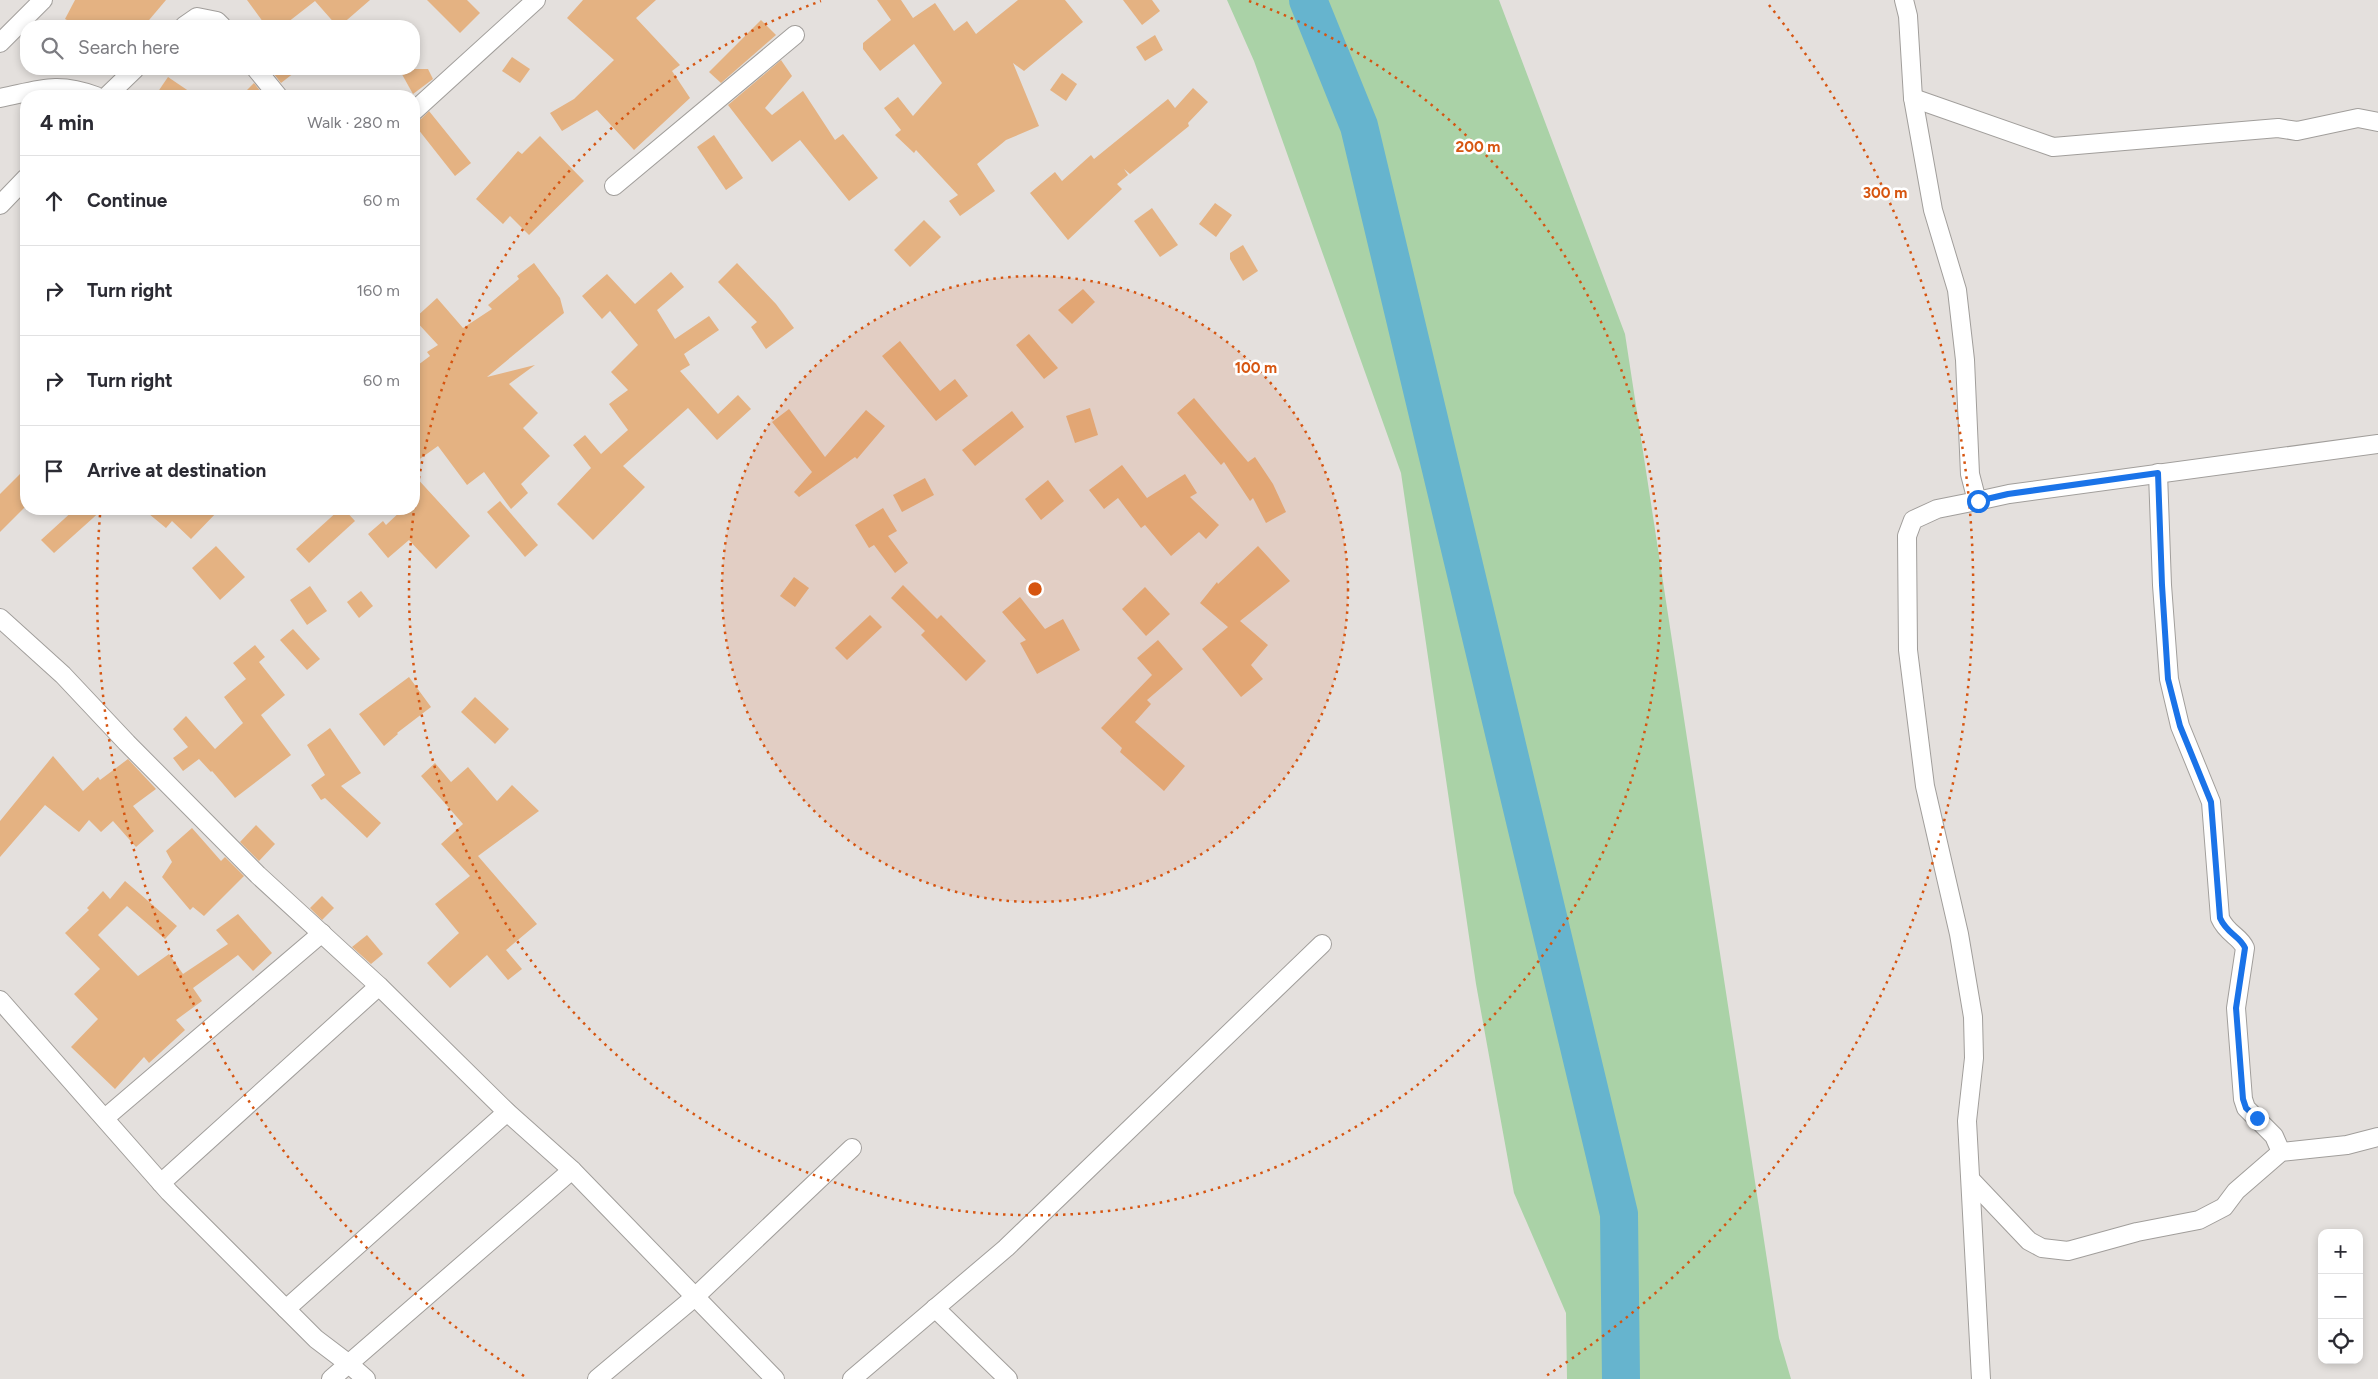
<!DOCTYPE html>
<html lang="en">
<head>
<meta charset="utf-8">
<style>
	:root { --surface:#fff; --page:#f2f2f3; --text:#2b2b33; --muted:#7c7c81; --line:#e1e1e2 }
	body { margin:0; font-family:Figtree,sans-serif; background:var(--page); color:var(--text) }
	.controls { position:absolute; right:15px; bottom:15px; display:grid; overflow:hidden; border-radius:10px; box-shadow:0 2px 8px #0003 }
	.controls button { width:45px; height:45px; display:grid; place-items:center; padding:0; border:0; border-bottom:1px solid var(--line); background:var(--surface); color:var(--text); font:25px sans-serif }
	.stop { position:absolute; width:15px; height:15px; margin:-11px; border:4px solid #1a73e8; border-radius:50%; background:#fff }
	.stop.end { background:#1a73e8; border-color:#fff; box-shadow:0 1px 5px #0008 }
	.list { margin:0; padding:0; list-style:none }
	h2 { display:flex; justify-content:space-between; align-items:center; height:65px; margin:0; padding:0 20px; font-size:21px }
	h2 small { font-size:16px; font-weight:400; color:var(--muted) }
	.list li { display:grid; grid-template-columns:32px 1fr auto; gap:15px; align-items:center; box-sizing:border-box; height:90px; padding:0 20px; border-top:1px solid var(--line) }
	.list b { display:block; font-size:19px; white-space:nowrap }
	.list em { font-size:16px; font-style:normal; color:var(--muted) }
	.icon { flex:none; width:28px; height:28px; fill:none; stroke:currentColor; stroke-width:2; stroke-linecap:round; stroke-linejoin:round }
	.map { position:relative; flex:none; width:2378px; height:1379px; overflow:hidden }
	.search { position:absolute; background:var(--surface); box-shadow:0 2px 8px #0003; left:20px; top:20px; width:400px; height:55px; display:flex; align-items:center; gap:12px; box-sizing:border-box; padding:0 18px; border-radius:20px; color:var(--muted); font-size:19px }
	.panel { position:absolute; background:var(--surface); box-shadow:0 2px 8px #0003; left:20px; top:90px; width:400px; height:425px; border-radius:20px }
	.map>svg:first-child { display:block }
	.green { fill:#aad2a7 }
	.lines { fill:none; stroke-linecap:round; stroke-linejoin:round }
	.river { stroke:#66b4ce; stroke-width:38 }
	.building { fill:#e4b282 }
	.minor-casing { stroke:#a19e9b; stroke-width:20 }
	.minor { stroke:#fff; stroke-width:18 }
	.route { stroke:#1a73e8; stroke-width:6 }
	.ring { fill:none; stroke:#d65510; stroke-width:2.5; stroke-dasharray:2.5 5 }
	.centre { fill:#d65510; stroke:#fff; stroke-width:2.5 }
	.ring-label { font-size:15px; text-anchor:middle; font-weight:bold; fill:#d65510; stroke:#fff; stroke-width:5; stroke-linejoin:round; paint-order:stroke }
</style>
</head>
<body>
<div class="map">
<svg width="2378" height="1379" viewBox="0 0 2378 1379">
	<rect width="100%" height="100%" fill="#e4e0dd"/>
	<!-- green -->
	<polygon class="green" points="1227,0 1499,0 1625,334 1779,1338 1791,1379 1567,1379 1566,1313 1514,1193 1476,984 1401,473 1254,61"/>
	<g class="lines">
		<!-- river -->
		<polyline class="river" points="1308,0 1359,126 1619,1214 1621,1379"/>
	</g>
	<!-- building -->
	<g class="building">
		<polygon points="75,0 166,0 144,26 79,26 65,19"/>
		<polygon points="247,0 370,0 340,26 337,26 315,1 283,26 266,26"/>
		<polygon points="427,0 467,0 480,13 460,33"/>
		<polygon points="583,0 656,0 636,18 680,65 672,71 690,98 634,150 597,110 562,131 550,113 574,99 614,60 567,18"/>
		<polygon points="877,0 901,0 913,18 935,3 954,31 967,21 976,34 1018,0 1065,0 1083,22 1024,71 1013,63 1039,126 1006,140 977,164 995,191 960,216 949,201 958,195 916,150 914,153 895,135 901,130 884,108 898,97 913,116 942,83 914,44 880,71 863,49 863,43 891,20"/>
		<polygon points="1123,0 1152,0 1160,11 1142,25"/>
		<polygon points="761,20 776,35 721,83 709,72"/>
		<polygon points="1155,35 1163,50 1145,61 1136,47"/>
		<polygon points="512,57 530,69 520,83 502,71"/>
		<polygon points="781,60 792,76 765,108 772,115 803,91 835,140 843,134 878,178 849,201 800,140 772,162 728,105"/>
		<polygon points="270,69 299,69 281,83"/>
		<polygon points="399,69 428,69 433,79 413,94"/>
		<polygon points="1062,73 1077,84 1066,101 1050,90"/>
		<polygon points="168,77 196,96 155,96"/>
		<polygon points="254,83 264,96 241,96"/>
		<polygon points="1193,88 1208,102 1188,123 1189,126 1130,174 1124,169 1128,175 1117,184 1122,189 1068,240 1030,193 1055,172 1062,181 1091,155 1094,159 1168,99 1175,108"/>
		<polygon points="429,111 471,163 455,176 414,124 414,121 421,119"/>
		<polygon points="714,135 743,178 726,190 697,147"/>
		<polygon points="540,136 584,181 529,235 510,216 503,224 476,199 518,151 522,154"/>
		<polygon points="1215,203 1232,215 1216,237 1199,224"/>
		<polygon points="1152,208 1178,245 1160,257 1134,221"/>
		<polygon points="924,220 941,237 910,267 894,250"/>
		<polygon points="1243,245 1258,271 1243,281 1230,259 1230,253"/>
		<polygon points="534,263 560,298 564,313 487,377 535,365 509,384 538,413 523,428 550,456 521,484 528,493 511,509 484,472 467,485 438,446 414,463 414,368 430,356 427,352 438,345 414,319 437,298 463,328 492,309 488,305 519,279 517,276"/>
		<polygon points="737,263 776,304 794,328 766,349 751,327 757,322 718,282"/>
		<polygon points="671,272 684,287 657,310 675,339 709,316 719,330 684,354 690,365 680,371 718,414 738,395 751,409 717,440 688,408 623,466 645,487 593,540 557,504 591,468 573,445 585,435 601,454 628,430 609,404 628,390 611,372 638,345 610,311 602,319 582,296 607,274 635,304"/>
		<polygon points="1083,289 1095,302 1072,324 1058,310"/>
		<polygon points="1029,334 1058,368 1044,379 1016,345"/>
		<polygon points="900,341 940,391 955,379 968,396 936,421 882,356"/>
		<polygon points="1194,398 1248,462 1255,457 1273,484 1286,512 1266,523 1253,498 1250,501 1224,462 1221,465 1177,413"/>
		<polygon points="1090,408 1098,435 1075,443 1066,416"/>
		<polygon points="789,409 825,457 866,410 885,426 857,459 855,457 799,497 794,492 812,472 772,422"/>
		<polygon points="1012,411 1024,427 975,466 962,450"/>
		<polygon points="1122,465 1147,498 1185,474 1197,493 1190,497 1219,525 1206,539 1199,532 1171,556 1145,525 1141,528 1118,498 1104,509 1089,490"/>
		<polygon points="26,468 26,506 0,532 0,494"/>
		<polygon points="414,475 470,536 436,569 409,540 388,558 368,534 383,521 386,525 403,509 414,509"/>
		<polygon points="925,478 934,495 902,512 893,495"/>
		<polygon points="1048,480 1064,501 1041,520 1025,499"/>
		<polygon points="500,501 538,545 525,557 487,512"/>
		<polygon points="883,508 897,531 888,536 908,563 895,573 874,545 869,548 855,525"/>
		<polygon points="75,509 103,509 54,553 41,540"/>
		<polygon points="143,509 220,509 191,539 172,521 166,528"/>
		<polygon points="340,509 344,509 355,521 309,563 296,549"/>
		<polygon points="216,546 245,577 220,600 192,568"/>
		<polygon points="1258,546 1290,581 1240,621 1268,645 1251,665 1263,679 1241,697 1202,649 1228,627 1200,603 1217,582 1218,584"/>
		<polygon points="794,577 809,588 795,607 780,596"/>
		<polygon points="903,585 937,619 941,615 986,661 966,681 921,635 925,631 891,598"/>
		<polygon points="310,586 327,611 307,625 290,600"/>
		<polygon points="1145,587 1170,614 1146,636 1122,609"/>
		<polygon points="361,591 373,606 359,618 347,602"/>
		<polygon points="1020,597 1045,629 1063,619 1080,650 1037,674 1020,643 1026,640 1002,612"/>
		<polygon points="870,615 882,627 847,660 835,648"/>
		<polygon points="293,629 320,659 307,670 280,640"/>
		<polygon points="1158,640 1183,669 1147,700 1151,704 1135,722 1185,766 1164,791 1120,752 1122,748 1101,728 1152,675 1137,658"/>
		<polygon points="255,645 265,657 259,662 285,695 261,715 291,755 235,798 212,771 211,772 199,759 183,771 173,758 188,747 173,729 186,716 215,749 243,723 224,697 246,679 233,663"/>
		<polygon points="409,677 431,707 397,733 398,734 384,746 359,714"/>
		<polygon points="475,697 509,729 495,744 461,712"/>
		<polygon points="330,728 361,773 341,786 381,823 367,838 325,798 321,800 311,785 325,775 307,745"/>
		<polygon points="53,756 83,791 98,777 100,780 128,759 156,789 133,806 154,831 136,847 113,821 101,832 89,820 79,832 45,805 0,857 0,821"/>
		<polygon points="435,763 451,782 468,767 497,801 512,785 539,811 478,856 537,924 506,950 522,969 508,980 487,955 450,988 427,963 459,933 435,904 470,876 441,844 463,824 421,776"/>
		<polygon points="256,825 275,844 259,861 240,842"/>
		<polygon points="192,828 221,861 225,857 244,876 204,916 193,907 190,910 162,877 172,862 166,851"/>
		<polygon points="125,881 177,926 165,939 127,906 98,935 138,976 169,954 183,974 228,944 216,930 238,914 272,953 253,971 238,955 193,988 202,1001 176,1020 185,1030 149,1063 144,1057 115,1089 71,1047 98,1019 74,994 100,969 65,933 89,910 87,908 103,891 110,899"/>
		<polygon points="322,896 334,908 322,920 310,908"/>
		<polygon points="367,935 383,954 371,964 352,947"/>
	</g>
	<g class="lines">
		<!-- minor casing -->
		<g class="minor-casing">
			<g id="minor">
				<polyline points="1904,0 1908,16 1913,98 1933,210 1957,290 1965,360 1970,474 1977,501 2009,494 2378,444"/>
				<polyline points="184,26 197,17 217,21 222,26"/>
				<polyline points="0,43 43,0"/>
				<polyline points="256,69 278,96"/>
				<polyline points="107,96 135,69"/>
				<path d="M0,98c39,-8 57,-17 96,-2"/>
				<polyline points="1913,98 2053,147 2278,128 2297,131 2358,118 2378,122"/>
				<polyline points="414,111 536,0"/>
				<polyline points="614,186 795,35"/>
				<polyline points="0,205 26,178"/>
				<path d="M2158,473l4,112 7,94 11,47 31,76 9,116c7,16 20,18 25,30l-9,60 7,91 3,9 28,28 7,16"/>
				<polyline points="1977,501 1937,509 1913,520 1907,536 1908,650 1925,786 1959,934 1973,1017 1974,1058 1967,1121 1981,1379"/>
				<polyline points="0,618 63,675 127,743 258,875 379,986 507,1112 572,1170 775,1379"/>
				<polyline points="0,1000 169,1192 316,1339 349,1364 366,1379"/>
				<polyline points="105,1118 322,933"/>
				<polyline points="1971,1180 2029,1241 2042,1248 2068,1251 2137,1232 2199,1220 2224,1207 2236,1191 2281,1152 2347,1145 2378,1137"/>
				<polyline points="161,1183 379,986"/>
				<polyline points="935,1308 1008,1379"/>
				<polyline points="286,1309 507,1112"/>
				<polyline points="331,1379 572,1170"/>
				<polyline points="597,1379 696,1296 852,1148"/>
				<polyline points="852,1379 1006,1248 1322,944"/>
			</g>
		</g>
		<!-- minor -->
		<use href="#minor" class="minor"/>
	</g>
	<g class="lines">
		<!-- route -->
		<path class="route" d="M1978,501l30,-7 150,-21 4,112 6,94 12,47 31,76 9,116c7,16 20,18 25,30l-9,60 7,91 3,9 11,10"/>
	</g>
	<!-- distance rings -->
	<circle cx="1035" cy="589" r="313" fill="#d65510" fill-opacity=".12"/>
	<g class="ring">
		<circle cx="1035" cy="589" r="313"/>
		<path d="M1249 1A626 626 0 1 1 821 1"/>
		<path d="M524 1376A938 938 0 0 1 100 515M1769 5A938 938 0 0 1 1546 1376"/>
	</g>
	<circle cx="1035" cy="589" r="8" class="centre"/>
	<g class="ring-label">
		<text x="1478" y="152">200 m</text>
		<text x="1885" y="198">300 m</text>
		<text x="1256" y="373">100 m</text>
	</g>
</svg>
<div class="controls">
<button>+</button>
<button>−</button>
<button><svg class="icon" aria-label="locate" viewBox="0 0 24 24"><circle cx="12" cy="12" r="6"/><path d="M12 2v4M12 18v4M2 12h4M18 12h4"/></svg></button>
</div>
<div class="stop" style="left:1978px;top:501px"></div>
<div class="stop end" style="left:2257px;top:1118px"></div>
<div class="search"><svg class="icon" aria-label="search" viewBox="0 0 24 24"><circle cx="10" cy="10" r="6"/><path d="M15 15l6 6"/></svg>Search here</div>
<section class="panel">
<h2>4 min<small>Walk · 280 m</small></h2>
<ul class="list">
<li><svg class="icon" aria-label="ahead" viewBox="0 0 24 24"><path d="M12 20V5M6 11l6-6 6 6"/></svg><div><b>Continue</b></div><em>60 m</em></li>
<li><svg class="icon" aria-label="right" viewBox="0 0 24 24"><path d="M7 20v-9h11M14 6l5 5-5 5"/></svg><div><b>Turn right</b></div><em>160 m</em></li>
<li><svg class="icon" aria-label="right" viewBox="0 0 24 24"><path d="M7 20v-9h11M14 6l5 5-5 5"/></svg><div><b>Turn right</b></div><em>60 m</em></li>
<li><svg class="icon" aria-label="arrive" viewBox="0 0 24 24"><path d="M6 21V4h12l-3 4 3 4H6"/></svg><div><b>Arrive at destination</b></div></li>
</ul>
</section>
</div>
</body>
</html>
